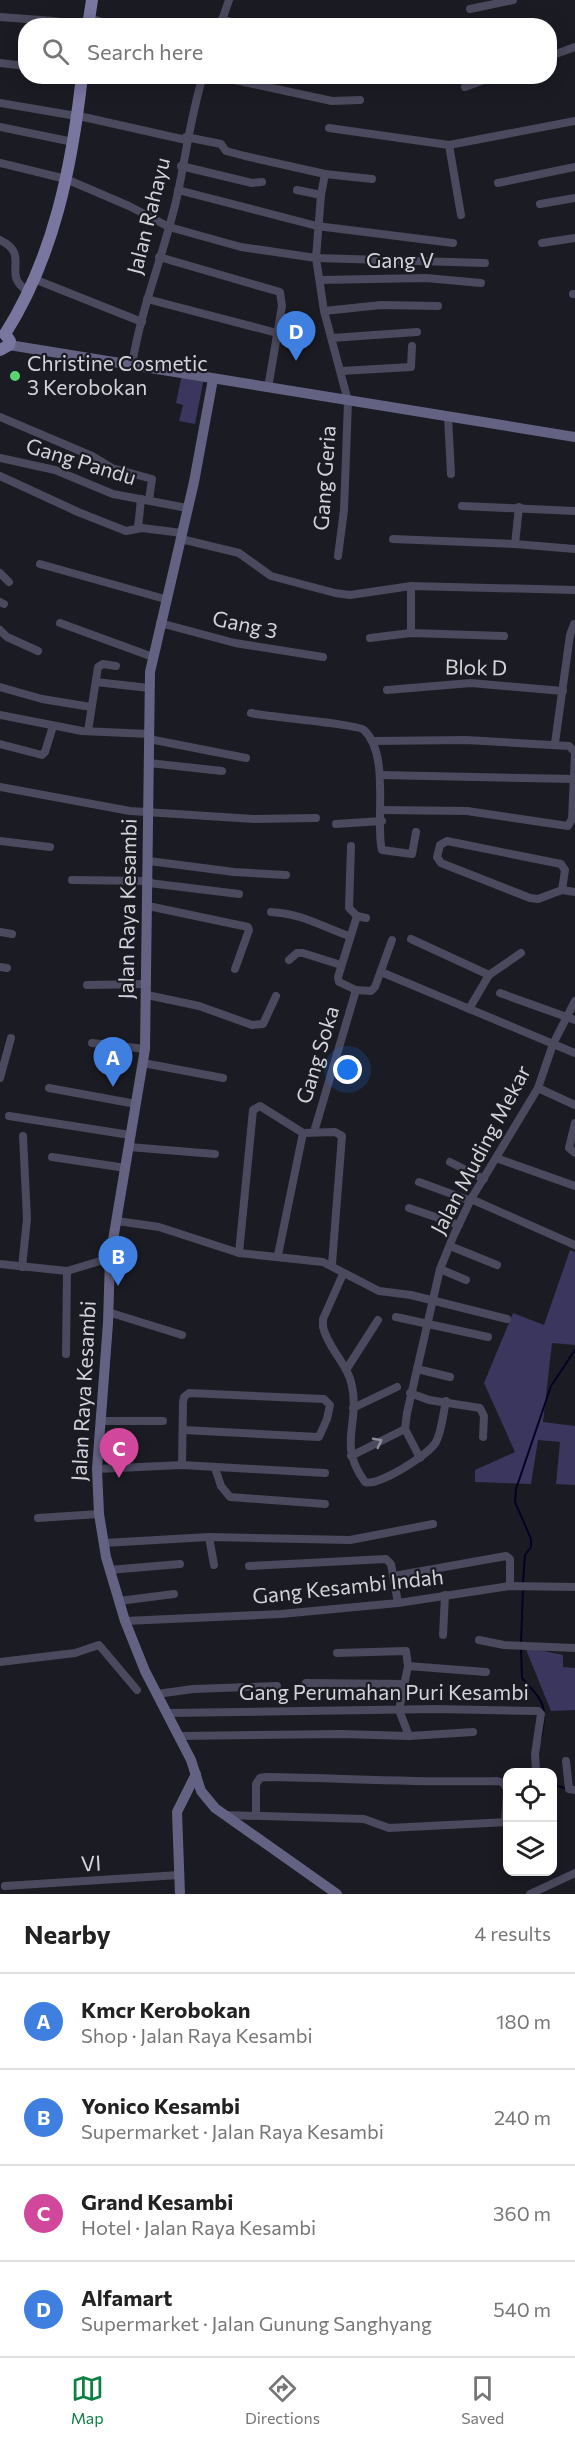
<!DOCTYPE html>
<html lang="en">
<head>
<meta charset="utf-8">
<style>
	:root { --surface:#fff; --page:#f2f2f2; --text:#222; --muted:#767676; --line:#e0e0e0; --accent:#0b8043 }
	body { margin:0; font-family:Commissioner,sans-serif; background:var(--page); color:var(--text) }
	.controls { position:absolute; right:18px; bottom:18px; display:grid; overflow:hidden; border-radius:12px; box-shadow:0 3px 15px #0003 }
	.controls button { width:54px; height:54px; display:grid; place-items:center; padding:0; border:0; border-bottom:2px solid var(--line); background:var(--surface); color:var(--text); font:30px sans-serif }
	.you { position:absolute; left:348px; top:1070px; width:21px; height:21px; margin:-15px; border:4px solid #fff; border-radius:50%; background:#1a73e8; box-shadow:0 0 0 9px #1a73e833 }
	.badge { display:grid; place-items:center; width:39px; height:39px; border-radius:50%; background:var(--accent); color:#fff; font-size:20px; font-weight:700 }
	.pin { position:absolute; translate:-50% -50px; filter:drop-shadow(0 2px 3px #0008) }
	.pin::after { content:''; position:absolute; top:32px; width:21px; height:18px; background:inherit; clip-path:polygon(0 0,100% 0,50% 100%) }
	.list { margin:0; padding:0; list-style:none }
	h2 { display:flex; justify-content:space-between; align-items:center; height:78px; margin:0; padding:0 24px; font-size:26px }
	h2 small { font-size:20px; font-weight:400; color:var(--muted) }
	.list li { display:grid; grid-template-columns:39px 1fr auto; gap:18px; align-items:center; box-sizing:border-box; height:96px; padding:0 24px; border-top:2px solid var(--line) }
	.list b { display:block; font-size:22px; white-space:nowrap }
	.list p { margin:0; font-size:20px; white-space:nowrap; color:var(--muted) }
	.list em { font-size:20px; font-style:normal; color:var(--muted) }
	.icon { flex:none; width:33px; height:33px; fill:none; stroke:currentColor; stroke-width:2; stroke-linecap:round; stroke-linejoin:round }
	.map { position:relative; flex:none; width:575px; height:1894px; overflow:hidden }
	.search { position:absolute; background:var(--surface); box-shadow:0 3px 15px #0003; left:18px; right:18px; top:18px; height:66px; display:flex; align-items:center; gap:15px; box-sizing:border-box; padding:0 21px; border-radius:24px; color:var(--muted); font-size:22px }
	.sheet { height:462px; background:var(--surface) }
	nav { display:flex; justify-content:space-around; align-items:center; box-sizing:border-box; height:84px; border-top:2px solid var(--line); background:var(--surface); font-size:16px; color:var(--muted) }
	nav a { display:grid; justify-items:center; gap:3px }
	nav .on { color:var(--accent) }
	.map>svg:first-child { display:block }
	.green { fill:#3a365d }
	.lines { fill:none; stroke-linecap:round; stroke-linejoin:round }
	.stream { stroke:#080023; stroke-width:2 }
	.street { stroke:#4a495d; stroke-width:8 }
	.secondary { stroke:#646283; stroke-width:10 }
	.primary { stroke:#7976a0; stroke-width:12 }
	.oneway { stroke:#8e8e9a }
	.poi-dot { fill:#57d570; stroke:#1b1b23; stroke-width:2 }
	.labels { text-anchor:middle; stroke-width:4.5; stroke-linejoin:round; paint-order:stroke }
	.street-label { font-size:21px; fill:#d3d2d8; stroke:#1b1b23 }
	.poi-label { font-size:21px; fill:#d3d2d8; stroke:#1b1b23; text-anchor:start }
</style>
</head>
<body>
<div class="map">
<svg width="575" height="1894" viewBox="0 0 575 1894">
	<rect width="100%" height="100%" fill="#1b1b23"/>
	<!-- green -->
	<g class="green">
		<polygon points="182,374 204,378 195,424 179,421 183,405 176,403"/>
		<polygon points="570,1250 575,1252 575,1345 552,1343 543,1422 575,1426 575,1485 556,1484 560,1442 538,1440 531,1484 475,1482 475,1470 515,1452 484,1383 513,1313 544,1325"/>
		<polygon points="525,1647 563,1655 563,1667 575,1668 575,1710 551,1711"/>
	</g>
	<g class="lines">
		<!-- stream -->
		<g class="stream">
			<polyline points="523,1583 525,1555 531,1547 531,1539 515,1502 516,1489 551,1386 575,1350"/>
			<polyline points="521,1643 523,1588"/>
			<path d="M521,1648l1,30c22,25 26,26 19,60"/>
			<polyline points="552,1784 567,1789"/>
		</g>
		<!-- street -->
		<g class="street">
			<polyline points="470,9 513,0"/>
			<polyline points="0,17 54,21 78,26"/>
			<polyline points="89,18 116,26"/>
			<polyline points="222,19 243,26"/>
			<polyline points="220,26 229,0"/>
			<polyline points="550,56 575,47"/>
			<polyline points="0,63 26,66"/>
			<polyline points="216,76 332,101 360,100"/>
			<polyline points="465,87 495,76"/>
			<polyline points="0,103 88,118 186,140"/>
			<polyline points="0,127 73,142"/>
			<polyline points="329,128 449,145 575,121"/>
			<polyline points="186,137 221,144 226,151 245,156 325,174 372,179"/>
			<polyline points="449,145 461,215"/>
			<polyline points="0,163 66,179 129,206 169,227 241,247 316,258 485,263"/>
			<polyline points="181,166 252,183 262,182"/>
			<polyline points="325,174 321,195 316,258 324,311 348,401 344,510 338,556"/>
			<polyline points="498,183 575,167"/>
			<polyline points="178,190 317,226 453,243"/>
			<polyline points="297,190 321,195"/>
			<polyline points="540,204 575,198"/>
			<path d="M0,240c32,15 0,35 28,51"/>
			<polyline points="542,243 575,238"/>
			<polyline points="159,257 280,292 282,306 268,388"/>
			<polyline points="34,279 142,322"/>
			<polyline points="320,280 426,278 481,283"/>
			<polyline points="573,294 575,294"/>
			<polyline points="147,299 277,333"/>
			<polyline points="324,311 381,305 438,306"/>
			<polyline points="332,338 417,332"/>
			<path d="M132,365c9,-57 32,-111 45,-168 9,-41 13,-79 26,-121"/>
			<polyline points="341,371 411,367 412,346"/>
			<polyline points="0,417 92,456 112,468 152,479 149,500"/>
			<polyline points="448,417 451,474"/>
			<polyline points="0,458 55,470 113,494 187,508"/>
			<polyline points="0,476 78,512 126,531 142,528 182,533"/>
			<polyline points="462,506 575,511"/>
			<polyline points="519,507 515,544 575,549"/>
			<polyline points="138,528 141,499"/>
			<polyline points="181,539 239,553 271,576 335,593 350,595 411,586 575,590"/>
			<polyline points="393,539 515,544"/>
			<polyline points="40,564 165,599"/>
			<polyline points="0,573 9,582"/>
			<polyline points="411,586 411,633"/>
			<polyline points="0,602 4,604"/>
			<polyline points="60,623 153,657"/>
			<polyline points="160,623 235,643 323,657"/>
			<polyline points="0,630 7,637 38,651"/>
			<polyline points="370,638 411,633 504,636"/>
			<polyline points="96,682 149,688"/>
			<polyline points="0,687 42,699 91,707"/>
			<polyline points="387,690 471,683 563,691"/>
			<path d="M251,713c16,4 107,11 113,17 14,13 16,38 16,56 1,15 -2,52 2,64l30,4 4,-22"/>
			<polyline points="0,715 82,731 149,734"/>
			<polyline points="88,731 98,667 103,664 116,666"/>
			<polyline points="149,739 246,758"/>
			<polyline points="373,741 466,740 569,746 575,752"/>
			<polyline points="555,743 570,635 574,624"/>
			<polyline points="0,744 42,755 45,752 53,726"/>
			<polyline points="149,763 222,771"/>
			<polyline points="380,775 574,779"/>
			<polyline points="0,787 130,811 254,819 316,818"/>
			<polyline points="381,810 467,811 568,826 572,819 575,754"/>
			<polyline points="336,824 382,821"/>
			<polyline points="0,841 50,847"/>
			<polygon points="447,841 561,864 565,870 562,890 538,899 530,898 441,863 437,857 440,845"/>
			<polyline points="351,846 349,908 357,916 366,918"/>
			<polyline points="149,861 234,872 286,875"/>
			<polyline points="72,880 149,881"/>
			<polyline points="149,883 239,894"/>
			<polyline points="562,890 575,892"/>
			<polyline points="148,906 248,927 249,930 235,969"/>
			<path d="M271,912c33,2 49,14 78,24"/>
			<polyline points="357,916 338,977 339,982 356,990 371,991 375,987 392,940"/>
			<polyline points="0,932 12,934"/>
			<polyline points="411,939 489,975"/>
			<polyline points="289,960 297,953 303,953 341,965"/>
			<polyline points="0,967 7,968"/>
			<polyline points="381,972 575,1053"/>
			<polyline points="87,985 147,984"/>
			<polyline points="500,993 575,1020"/>
			<polyline points="147,995 199,1006 252,1025 263,1024 276,996"/>
			<polyline points="469,1009 489,975 521,953"/>
			<polyline points="92,1043 145,1049"/>
			<polyline points="143,1063 223,1078"/>
			<polyline points="0,1078 11,1038"/>
			<polyline points="49,1088 136,1104"/>
			<polyline points="538,1088 575,1105"/>
			<polyline points="9,1116 130,1135"/>
			<polyline points="575,1123 569,1148 575,1153"/>
			<polyline points="314,1132 356,990"/>
			<polyline points="129,1147 215,1154"/>
			<polyline points="52,1157 126,1168"/>
			<polyline points="496,1158 575,1186"/>
			<polyline points="450,1162 484,1179"/>
			<polyline points="419,1182 471,1201"/>
			<polyline points="471,1199 575,1245"/>
			<polyline points="409,1208 459,1225"/>
			<polyline points="117,1221 159,1227 239,1253 323,1262 379,1291 411,1295 507,1319"/>
			<polyline points="450,1246 497,1265"/>
			<polyline points="239,1253 253,1110 260,1106 303,1133 335,1132 342,1136 332,1264"/>
			<polyline points="278,1255 303,1133"/>
			<polyline points="0,1264 67,1271 110,1258"/>
			<polyline points="22,1267 27,1219 23,1136"/>
			<polyline points="440,1269 466,1280"/>
			<path d="M343,1274l-20,45v8c5,22 25,37 29,59 8,39 -15,58 13,96 12,5 64,-27 71,-40 6,-12 7,-28 10,-41"/>
			<polyline points="108,1312 182,1335"/>
			<polyline points="396,1317 488,1337"/>
			<polyline points="66,1354 67,1271"/>
			<polyline points="417,1369 450,1377"/>
			<polyline points="346,1370 378,1320"/>
			<polyline points="410,1393 429,1400 480,1408 484,1416 483,1437"/>
			<polyline points="353,1408 397,1387"/>
			<polyline points="100,1421 163,1421"/>
			<polyline points="351,1456 405,1429"/>
			<polyline points="420,1458 405,1429 407,1413 440,1269 453,1237 471,1199 538,1088 553,1044 575,1001"/>
			<polyline points="182,1465 183,1402 184,1397 189,1393 324,1399 330,1405 327,1419 319,1437 183,1430"/>
			<polyline points="215,1468 221,1486 230,1497 325,1504"/>
			<polyline points="97,1469 182,1465 325,1473"/>
			<polyline points="38,1518 99,1514"/>
			<polyline points="209,1537 214,1565"/>
			<polyline points="104,1543 209,1537 350,1540 433,1524"/>
			<polyline points="249,1566 386,1559 391,1564 398,1603"/>
			<polyline points="109,1570 180,1564"/>
			<polyline points="394,1576 506,1556 510,1559 510,1586"/>
			<polyline points="119,1601 174,1594"/>
			<polyline points="125,1621 281,1614 398,1603 510,1586 575,1587"/>
			<polyline points="443,1635 445,1595"/>
			<polyline points="479,1640 504,1645 575,1648"/>
			<polyline points="337,1653 406,1651 408,1666 399,1710 409,1736"/>
			<polyline points="0,1662 75,1653 99,1645 137,1690"/>
			<polyline points="408,1666 486,1672"/>
			<polyline points="306,1683 404,1684"/>
			<polyline points="157,1694 193,1689 277,1686"/>
			<polyline points="167,1713 436,1709 538,1711 541,1714 535,1754 536,1772"/>
			<polyline points="179,1736 342,1734 409,1736 473,1732"/>
			<polyline points="566,1761 569,1789 575,1790"/>
			<path d="M256,1814v-30l4,-6 6,-1c78,1 154,6 231,4l7,2 3,7 -2,33"/>
			<polyline points="224,1815 364,1819 389,1828 508,1822"/>
			<polyline points="5,1886 179,1875"/>
			<polyline points="530,1894 575,1873"/>
		</g>
		<!-- secondary -->
		<g class="secondary">
			<polyline points="9,345 575,437"/>
			<polyline points="213,379 194,482 150,672 145,1049 110,1258 108,1323 97,1469 99,1514 106,1557 125,1621 145,1671 191,1760 201,1791 215,1808 337,1894"/>
			<polyline points="180,1894 177,1812 196,1774"/>
		</g>
		<!-- primary -->
		<g class="primary">
			<polyline points="88,26 92,0"/>
			<path d="M5,334c49,-77 67,-168 77,-258"/>
			<polyline points="0,350 9,345 10,341 5,334"/>
		</g>
	</g>
	<!-- one-way arrows -->
	<defs><path id="oneway-chevron" d="M-2-3.5L2.5 0L-2 3.5" fill="none" stroke-width="1.6" stroke-linecap="round" stroke-linejoin="round" transform="scale(1.5)"/></defs>
	<use class="oneway" href="#oneway-chevron" transform="translate(378 1442) rotate(-27)"/>
	<!-- markers -->
	<circle class="poi-dot" cx="15" cy="376" r="6"/>
	<g class="labels">
		<!-- street labels -->
		<g class="street-label">
			<text transform="translate(149 216) rotate(-76)" y="7">Jalan Rahayu</text>
			<text x="400" y="268">Gang V</text>
			<text transform="translate(81 462) rotate(17)" y="7">Gang Pandu</text>
			<text transform="translate(325 478) rotate(-86)" y="7">Gang Geria</text>
			<text transform="translate(245 625) rotate(12)" y="7">Gang 3</text>
			<text transform="translate(476 668) rotate(1)" y="7">Blok D</text>
			<text transform="translate(128 909) rotate(-89)" y="7">Jalan Raya Kesambi</text>
			<text transform="translate(318 1055) rotate(-73)" y="7">Gang Soka</text>
			<text transform="translate(481 1150) rotate(-62)" y="7">Jalan Muding Mekar</text>
			<text transform="translate(84 1391) rotate(-87)" y="7">Jalan Raya Kesambi</text>
			<text transform="translate(348 1587) rotate(-6)" y="7">Gang Kesambi Indah</text>
			<text x="384" y="1700">Gang Perumahan Puri Kesambi</text>
			<text transform="translate(91 1864) rotate(-3)" y="7">VI</text>
		</g>
		<!-- poi labels -->
		<g class="poi-label">
			<text x="27" y="371">Christine Cosmetic<tspan x="27" dy="24">3 Kerobokan</tspan></text>
		</g>
	</g>
</svg>
<div class="controls">
<button><svg class="icon" aria-label="locate" viewBox="0 0 24 24"><circle cx="12" cy="12" r="6"/><path d="M12 2v4M12 18v4M2 12h4M18 12h4"/></svg></button>
<button><svg class="icon" aria-label="layers" viewBox="0 0 24 24"><path d="M12 4l9 5-9 5-9-5zM3 14l9 5 9-5"/></svg></button>
</div>
<div class="you"></div>
<div class="pin badge" style="left:113px;top:1087px;background:#3f7fe0">A</div>
<div class="pin badge" style="left:118px;top:1286px;background:#3f7fe0">B</div>
<div class="pin badge" style="left:119px;top:1478px;background:#d1479c">C</div>
<div class="pin badge" style="left:296px;top:361px;background:#3f7fe0">D</div>
<div class="search"><svg class="icon" aria-label="search" viewBox="0 0 24 24"><circle cx="10" cy="10" r="6"/><path d="M15 15l6 6"/></svg>Search here</div>
</div>
<section class="sheet">
<h2>Nearby<small>4 results</small></h2>
<ul class="list">
<li><span class="badge" style="background:#3f7fe0">A</span><div><b>Kmcr Kerobokan</b><p>Shop · Jalan Raya Kesambi</p></div><em>180 m</em></li>
<li><span class="badge" style="background:#3f7fe0">B</span><div><b>Yonico Kesambi</b><p>Supermarket · Jalan Raya Kesambi</p></div><em>240 m</em></li>
<li><span class="badge" style="background:#d1479c">C</span><div><b>Grand Kesambi</b><p>Hotel · Jalan Raya Kesambi</p></div><em>360 m</em></li>
<li><span class="badge" style="background:#3f7fe0">D</span><div><b>Alfamart</b><p>Supermarket · Jalan Gunung Sanghyang</p></div><em>540 m</em></li>
</ul>
</section>
<nav>
<a class="on"><svg class="icon" aria-label="map" viewBox="0 0 24 24"><path d="M3 6l6-2 6 2 6-2v14l-6 2-6-2-6 2zM9 4v14M15 6v14"/></svg>Map</a>
<a><svg class="icon" aria-label="directions" viewBox="0 0 24 24"><path d="M12 3l9 9-9 9-9-9zM9 14v-3h6M13 9l2 2-2 2"/></svg>Directions</a>
<a><svg class="icon" aria-label="saved" viewBox="0 0 24 24"><path d="M7 4h10v16l-5-4-5 4z"/></svg>Saved</a>
</nav>
</body>
</html>
